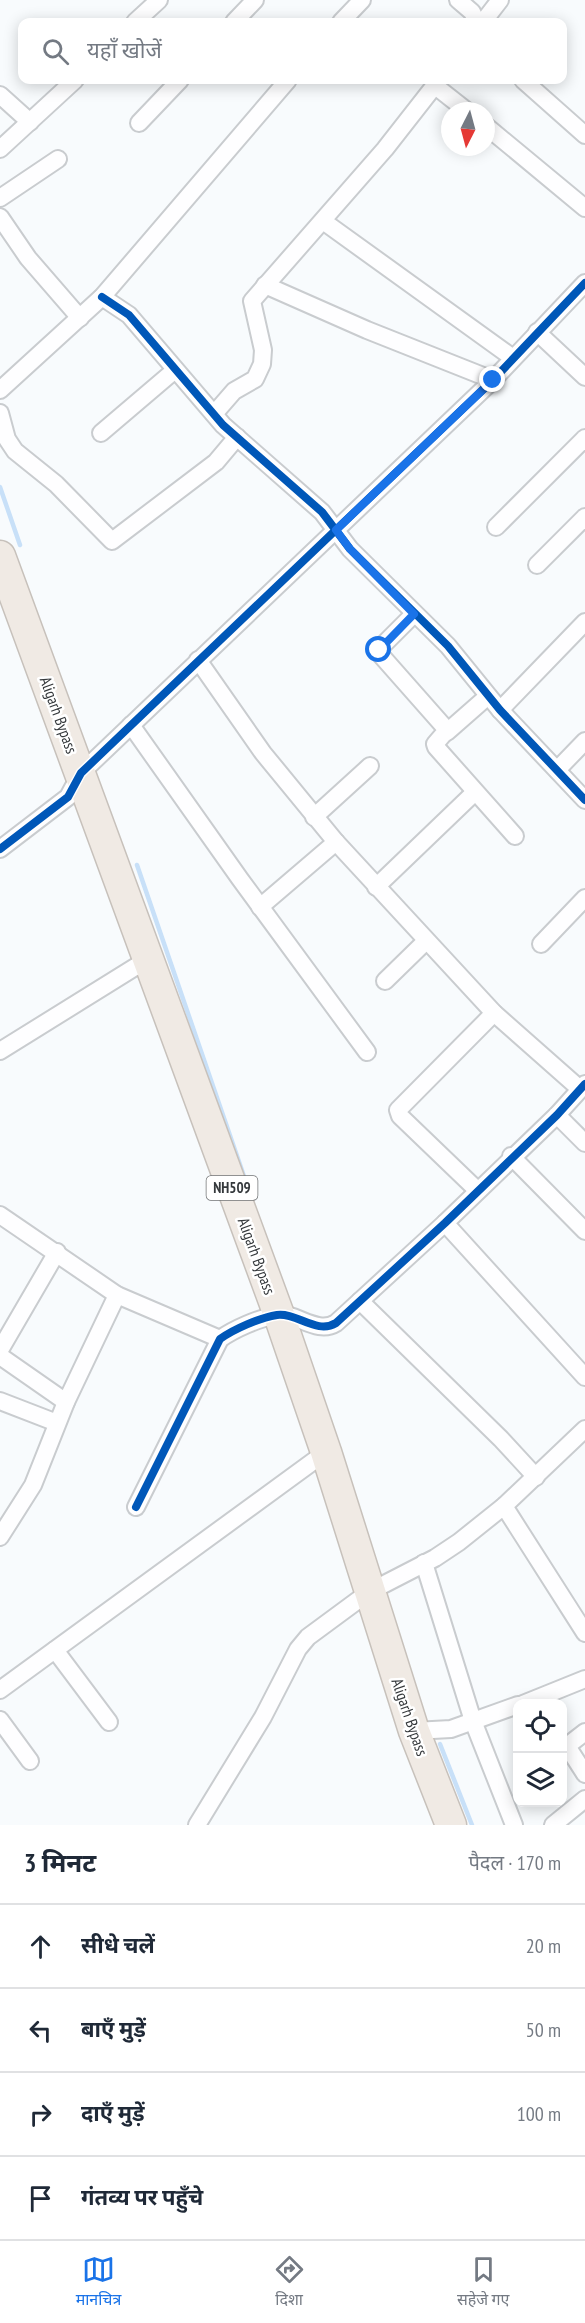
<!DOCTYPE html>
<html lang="hi">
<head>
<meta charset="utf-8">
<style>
	:root { --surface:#fff; --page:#f6f6f7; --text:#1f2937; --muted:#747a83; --line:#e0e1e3; --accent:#1a73e8 }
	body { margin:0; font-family:"PT Sans Narrow","Noto Sans Devanagari",sans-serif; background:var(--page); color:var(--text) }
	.controls { position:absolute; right:18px; bottom:18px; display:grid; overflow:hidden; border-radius:12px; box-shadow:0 3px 15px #0003 }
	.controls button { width:54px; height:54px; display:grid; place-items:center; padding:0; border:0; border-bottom:2px solid var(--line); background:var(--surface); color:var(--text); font:30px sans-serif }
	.compass { position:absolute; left:441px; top:102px; width:54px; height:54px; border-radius:50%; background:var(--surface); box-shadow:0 3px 15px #0003; rotate:186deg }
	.stop { position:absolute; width:18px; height:18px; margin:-14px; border:4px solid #1a73e8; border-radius:50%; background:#fff }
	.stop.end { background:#1a73e8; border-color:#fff; box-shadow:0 2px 6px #0008 }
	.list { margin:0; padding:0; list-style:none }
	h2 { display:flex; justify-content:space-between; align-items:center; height:78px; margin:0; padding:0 24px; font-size:26px }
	h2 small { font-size:20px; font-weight:400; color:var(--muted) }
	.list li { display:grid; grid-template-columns:39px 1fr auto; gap:18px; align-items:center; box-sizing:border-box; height:84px; padding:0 24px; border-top:2px solid var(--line) }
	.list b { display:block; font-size:22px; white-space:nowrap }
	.list em { font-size:20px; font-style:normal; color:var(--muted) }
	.icon { flex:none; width:33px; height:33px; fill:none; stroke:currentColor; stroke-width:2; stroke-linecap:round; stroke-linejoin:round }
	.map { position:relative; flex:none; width:585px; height:1825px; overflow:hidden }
	.search { position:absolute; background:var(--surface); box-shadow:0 3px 15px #0003; left:18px; right:18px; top:18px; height:66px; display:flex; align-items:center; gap:15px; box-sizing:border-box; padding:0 21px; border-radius:12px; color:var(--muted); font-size:22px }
	.sheet { height:414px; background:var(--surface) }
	nav { display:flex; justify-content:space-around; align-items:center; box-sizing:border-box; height:84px; border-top:2px solid var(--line); background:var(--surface); font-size:16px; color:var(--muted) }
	nav a { display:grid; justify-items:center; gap:3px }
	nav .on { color:var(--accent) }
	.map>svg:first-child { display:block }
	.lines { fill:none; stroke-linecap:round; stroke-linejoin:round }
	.stream { stroke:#c8e0f8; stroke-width:4.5 }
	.street-casing { stroke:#c9cccf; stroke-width:20 }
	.highway-casing { stroke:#c7c1bb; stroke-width:33 }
	.street { stroke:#fefeff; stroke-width:16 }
	.highway { stroke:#f0eae4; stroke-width:30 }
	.cycleway-casing { stroke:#fff; stroke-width:11 }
	.cycleway { stroke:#0057b8; stroke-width:8 }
	.route { stroke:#1a73e8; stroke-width:8 }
	.labels { text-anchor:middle; stroke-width:5; stroke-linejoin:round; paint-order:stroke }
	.shield { fill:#fff; stroke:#727476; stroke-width:1.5 }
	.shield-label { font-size:15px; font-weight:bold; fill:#35393c }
	.street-label { font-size:16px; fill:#35393c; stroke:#fff }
</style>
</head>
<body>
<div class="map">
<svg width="585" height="1825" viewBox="0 0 585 1825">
	<rect width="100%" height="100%" fill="#f8fbfd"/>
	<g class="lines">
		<!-- stream -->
		<g class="stream">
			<polyline points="0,487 20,545"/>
			<polyline points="137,865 247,1185"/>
			<polyline points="440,1744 472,1825"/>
		</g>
		<!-- street casing -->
		<g class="street-casing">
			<g id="street">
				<polyline points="458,0 472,12 477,22"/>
				<polyline points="135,22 159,0"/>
				<polyline points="234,22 255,0"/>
				<polyline points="341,22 362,0"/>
				<polyline points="483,22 500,0"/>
				<polyline points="523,80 585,135"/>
				<polyline points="434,85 467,111"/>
				<polyline points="0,95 30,122"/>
				<polyline points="139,123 180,80"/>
				<polyline points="486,126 585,208"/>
				<polyline points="0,149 75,80"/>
				<polyline points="0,198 58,159"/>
				<polyline points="0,217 28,258 80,318"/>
				<polyline points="323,221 513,358"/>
				<polyline points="265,285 367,330 493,380"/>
				<polyline points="102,297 129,315 223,425 322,512 350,549 448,646 500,710 585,800"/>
				<polyline points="537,332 585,377"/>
				<polyline points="0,390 102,297 288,80"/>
				<polyline points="0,413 7,439 15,451 56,484 112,541 216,462 237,437"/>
				<polyline points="214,414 234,391 255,379 262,364 263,350 252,301 385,149 439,80"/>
				<polyline points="101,433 175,370"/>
				<polyline points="496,527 585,438"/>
				<polyline points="537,565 585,517"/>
				<polyline points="414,614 381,647 379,653 447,730 435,744 436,747 515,836"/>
				<polyline points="198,660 263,753 336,842 494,1013 580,1089"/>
				<polyline points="500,710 585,622"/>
				<polyline points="131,725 240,879 367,1052"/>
				<polyline points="447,732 488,696"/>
				<polyline points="557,770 585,741"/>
				<polyline points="314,817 370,766"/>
				<polyline points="0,849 68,797 81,773 493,380 585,283"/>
				<polyline points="376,887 475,792"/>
				<polyline points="260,907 336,842"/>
				<polyline points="541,944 585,898"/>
				<polyline points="385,981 426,941"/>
				<polyline points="0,1051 148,959"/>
				<polyline points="557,1115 585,1143"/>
				<polyline points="511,1156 585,1231"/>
				<polyline points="477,1190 400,1116 398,1110 494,1013"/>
				<polyline points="0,1215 117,1295 220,1339"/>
				<polyline points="445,1223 585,1377"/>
				<polyline points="360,1301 501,1439 536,1477"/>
				<polyline points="0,1350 57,1252"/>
				<polyline points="0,1356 66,1402"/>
				<polyline points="0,1401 57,1423"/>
				<polyline points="504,1506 585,1633"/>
				<path d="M136,1507l84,-168c14,-10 39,-21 57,-24 19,-3 40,20 59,8l109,-100 112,-108 28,-31"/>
				<polyline points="0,1537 33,1485 66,1402 117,1295"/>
				<polyline points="424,1563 473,1721 514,1825"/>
				<polyline points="55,1650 109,1722"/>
				<polyline points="0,1690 326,1452"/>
				<polyline points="523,1704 585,1679"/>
				<polyline points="0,1720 30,1761"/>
				<polyline points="414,1731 451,1729 518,1705"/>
				<polyline points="585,1732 567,1746 585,1774"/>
				<polyline points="197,1825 263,1717 298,1649 308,1637 369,1592 435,1558 459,1542 504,1506 585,1429"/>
				<polyline points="553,1825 585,1799"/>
			</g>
		</g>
		<!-- highway casing -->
		<g class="highway-casing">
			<polyline id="highway" points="0,556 279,1315 326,1452 414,1731 451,1825"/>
		</g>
		<!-- street -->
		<use href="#street" class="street"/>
		<!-- highway -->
		<use href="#highway" class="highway"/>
		<!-- cycleway casing -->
		<g class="cycleway-casing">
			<g id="cycleway">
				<polyline points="102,297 129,315 223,425 322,512 350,549 448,646 500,710 585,800"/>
				<polyline points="0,849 68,797 81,773 493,380 585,283"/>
				<path d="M136,1507l84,-168c14,-10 39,-21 57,-24 19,-3 40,20 59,8l109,-100 112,-108 28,-31"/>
			</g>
		</g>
		<!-- cycleway -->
		<use href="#cycleway" class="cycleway"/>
	</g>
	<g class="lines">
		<!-- route -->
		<polyline class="route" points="379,650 414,614 350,549 336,530 493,380"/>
	</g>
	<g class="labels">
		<!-- shield labels -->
		<rect class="shield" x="206.5" y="1176" width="51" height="24" rx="4.5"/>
		<g class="shield-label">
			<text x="232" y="1193">NH509</text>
		</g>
		<!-- street labels -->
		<g class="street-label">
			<text transform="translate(59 715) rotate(70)" y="6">Aligarh Bypass</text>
			<text transform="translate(257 1256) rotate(70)" y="6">Aligarh Bypass</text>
			<text transform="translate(410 1717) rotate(71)" y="6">Aligarh Bypass</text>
		</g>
	</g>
</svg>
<div class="controls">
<button><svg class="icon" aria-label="locate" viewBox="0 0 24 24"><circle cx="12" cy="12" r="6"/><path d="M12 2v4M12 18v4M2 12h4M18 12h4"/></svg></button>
<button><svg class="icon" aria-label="layers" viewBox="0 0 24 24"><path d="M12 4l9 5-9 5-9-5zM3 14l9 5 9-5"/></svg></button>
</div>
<svg class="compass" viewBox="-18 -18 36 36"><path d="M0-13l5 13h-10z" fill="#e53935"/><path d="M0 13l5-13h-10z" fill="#747a83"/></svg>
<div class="stop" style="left:379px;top:650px"></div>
<div class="stop end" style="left:493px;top:380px"></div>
<div class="search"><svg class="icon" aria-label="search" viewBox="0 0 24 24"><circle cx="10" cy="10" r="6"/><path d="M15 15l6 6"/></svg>यहाँ खोजें</div>
</div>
<section class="sheet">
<h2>3 मिनट<small>पैदल · 170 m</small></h2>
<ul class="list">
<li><svg class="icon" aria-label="ahead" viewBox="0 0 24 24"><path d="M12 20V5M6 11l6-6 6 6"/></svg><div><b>सीधे चलें</b></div><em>20 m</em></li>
<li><svg class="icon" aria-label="left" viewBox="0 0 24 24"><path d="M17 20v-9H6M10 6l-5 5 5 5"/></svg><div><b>बाएँ मुड़ें</b></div><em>50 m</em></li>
<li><svg class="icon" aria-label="right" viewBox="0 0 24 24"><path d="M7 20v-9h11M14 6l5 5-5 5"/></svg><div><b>दाएँ मुड़ें</b></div><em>100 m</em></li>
<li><svg class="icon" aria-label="arrive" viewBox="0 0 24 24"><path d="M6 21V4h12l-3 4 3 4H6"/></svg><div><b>गंतव्य पर पहुँचे</b></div></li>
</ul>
</section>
<nav>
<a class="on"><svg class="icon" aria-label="map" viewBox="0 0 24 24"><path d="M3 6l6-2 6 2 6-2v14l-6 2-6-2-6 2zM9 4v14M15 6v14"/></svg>मानचित्र</a>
<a><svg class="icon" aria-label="directions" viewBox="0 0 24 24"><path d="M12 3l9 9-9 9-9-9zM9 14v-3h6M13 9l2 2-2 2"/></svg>दिशा</a>
<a><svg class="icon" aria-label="saved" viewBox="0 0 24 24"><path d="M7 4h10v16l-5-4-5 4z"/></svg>सहेजे गए</a>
</nav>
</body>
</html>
